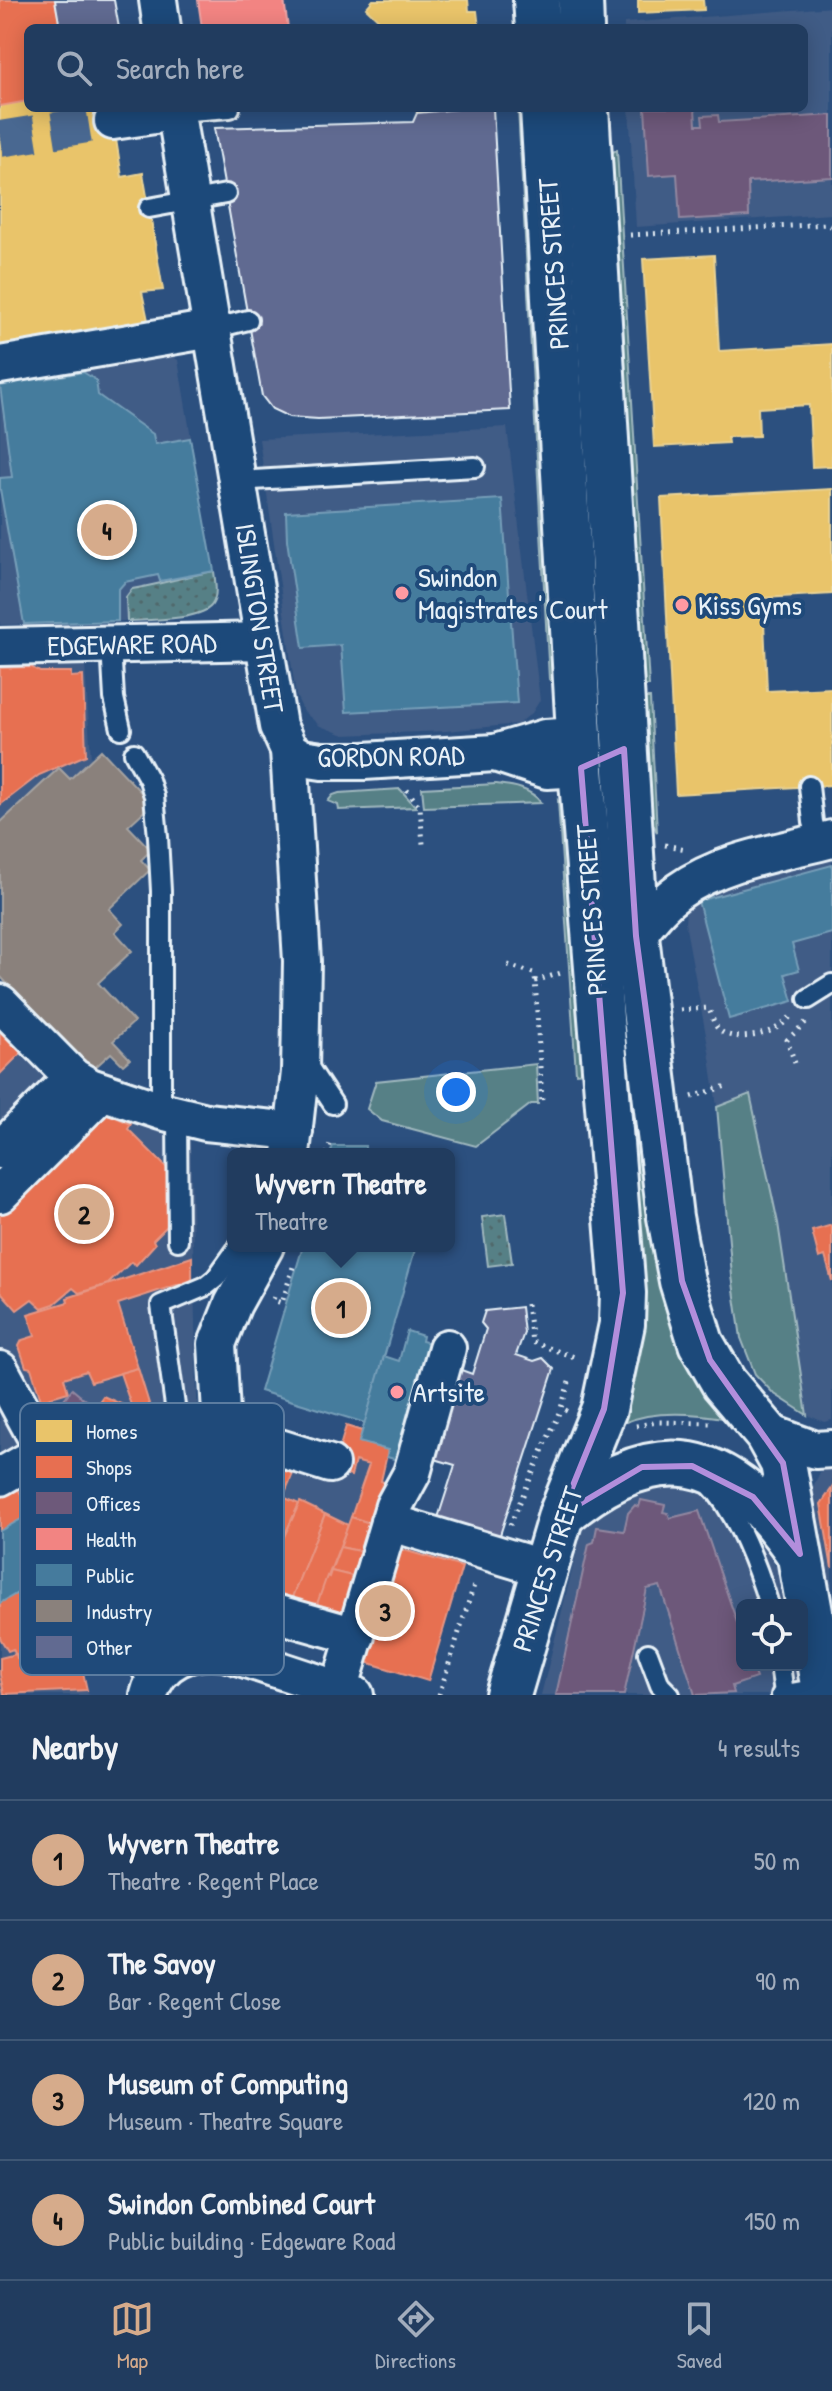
<!DOCTYPE html>
<html lang="en">
<head>
<meta charset="utf-8">
<style>
	:root { --surface:#213c5f; --page:#294365; --text:#f1f3f6; --muted:#a2adbd; --line:#3e5674; --accent:#d6ab8b }
	body { margin:0; font-family:"Patrick Hand",sans-serif; background:var(--page); color:var(--text) }
	.controls { position:absolute; right:24px; bottom:24px; display:grid; overflow:hidden; border-radius:12px; box-shadow:0 4px 20px #0003 }
	.controls button { width:72px; height:72px; display:grid; place-items:center; padding:0; border:0; border-bottom:2px solid var(--line); background:var(--surface); color:var(--text); font:40px sans-serif }
	.you { position:absolute; left:456px; top:1092px; width:28px; height:28px; margin:-20px; border:6px solid #fff; border-radius:50%; background:#1a73e8; box-shadow:0 0 0 12px #1a73e833 }
	.badge { display:grid; place-items:center; width:52px; height:52px; border-radius:50%; background:var(--accent); color:#111; font-size:26px; font-weight:700 }
	.pin { position:absolute; translate:-50% -50%; border:4px solid #fff; box-shadow:0 2px 8px #0006 }
	.popup { position:absolute; left:227px; top:1148px; width:228px; height:104px; box-sizing:border-box; display:grid; place-content:center; border-radius:12px; background:var(--surface); filter:drop-shadow(0 2px 6px #0005); font-size:26px; white-space:nowrap; color:var(--muted) }
	.popup b { font-size:30px; color:var(--text) }
	.popup::after { content:''; position:absolute; left:50%; top:100%; margin-left:-16px; border:16px solid transparent; border-top-color:var(--surface) }
	.list { margin:0; padding:0; list-style:none }
	h2 { display:flex; justify-content:space-between; align-items:center; height:104px; margin:0; padding:0 32px; font-size:34px }
	h2 small { font-size:26px; font-weight:400; color:var(--muted) }
	.list li { display:grid; grid-template-columns:52px 1fr auto; gap:24px; align-items:center; box-sizing:border-box; height:120px; padding:0 32px; border-top:2px solid var(--line) }
	.list b { display:block; font-size:30px; white-space:nowrap }
	.list p { margin:0; font-size:26px; white-space:nowrap; color:var(--muted) }
	.list em { font-size:26px; font-style:normal; color:var(--muted) }
	.icon { flex:none; width:44px; height:44px; fill:none; stroke:currentColor; stroke-width:2; stroke-linecap:round; stroke-linejoin:round }
	.map { position:relative; flex:none; width:832px; height:1695px; overflow:hidden }
	.search { position:absolute; background:var(--surface); box-shadow:0 4px 20px #0003; left:24px; right:24px; top:24px; height:88px; display:flex; align-items:center; gap:20px; box-sizing:border-box; padding:0 28px; border-radius:12px; color:var(--muted); font-size:30px }
	.sheet { height:584px; background:var(--surface) }
	nav { display:flex; justify-content:space-around; align-items:center; box-sizing:border-box; height:112px; border-top:2px solid var(--line); background:var(--surface); font-size:22px; color:var(--muted) }
	nav a { display:grid; justify-items:center; gap:4px }
	nav .on { color:var(--accent) }
	.map>svg:first-child { display:block }
	.built { fill:#3f5b86 }
	.green { fill:#578086; stroke:#a0b8bf; stroke-width:2 }
	.garden { fill:url(#garden-dots); stroke:#a0b8bf; stroke-width:2 }
	.homes { fill:#e9c46a; stroke:#e9d295; stroke-width:2 }
	.shops { fill:#e76f51; stroke:#e79683; stroke-width:2 }
	.offices { fill:#6d597a; stroke:#9287a0; stroke-width:2 }
	.health { fill:#f28482; stroke:#efa5a5; stroke-width:2 }
	.public { fill:#457b9d; stroke:#769eb8; stroke-width:2 }
	.industry { fill:#8a817c; stroke:#a6a3a1; stroke-width:2 }
	.building { fill:#616a91; stroke:#e8f1f8; stroke-width:2 }
	.lines { fill:none; stroke-linecap:round; stroke-linejoin:round }
	.street-tunnel { stroke:#486891; stroke-width:36; stroke-dasharray:36 18; stroke-linecap:butt }
	.lane-casing { stroke:#e8f1f8; stroke-width:24 }
	.street-casing { stroke:#e8f1f8; stroke-width:42 }
	.secondary-casing { stroke:#e8f1f8; stroke-width:50 }
	.path { stroke:#e8f1f8; stroke-width:5; stroke-dasharray:2 6; stroke-linecap:butt }
	.lane { stroke:#1f4a7a; stroke-width:18 }
	.street { stroke:#1f4a7a; stroke-width:36 }
	.secondary { stroke:#1f4a7a; stroke-width:44 }
	.marked { fill:none; stroke:#b28edc; stroke-width:6; stroke-linejoin:round }
	.poi-dot { fill:#ff9aa2; stroke:#1f4a7a; stroke-width:3 }
	.labels { text-anchor:middle; stroke-width:8; stroke-linejoin:round; paint-order:stroke }
	.street-label { font-size:28px; fill:#e8f1f8; stroke:#1f4a7a }
	.poi-label { font-size:28px; fill:#e8f1f8; stroke:#1f4a7a; text-anchor:start }
	.key { fill:#1f4a7a; stroke:#5b7ca0; stroke-width:2 }
	.key-label { font-size:22px; fill:#e8f1f8 }
</style>
</head>
<body>
<div class="map">
<svg width="832" height="1695" viewBox="0 0 832 1695">
	<defs>
		<pattern id="garden-dots" width="8" height="8" patternUnits="userSpaceOnUse" patternTransform="scale(2)"><rect width="8" height="8" fill="#578086"/><path d="M2 2h.1M6 6h.1" fill="none" stroke="#4f676b" stroke-width="1.8" stroke-linecap="round"/></pattern>
	</defs>
	<rect width="100%" height="100%" fill="#2c507f"/>
	<filter id="ink" filterUnits="userSpaceOnUse"><feTurbulence type="fractalNoise" baseFrequency=".0125" numOctaves="2"/><feDisplacementMap in="SourceGraphic" scale="16" xChannelSelector="R" yChannelSelector="G"/><feConvolveMatrix kernelMatrix="1 2 1 2 8 2 1 2 1" color-interpolation-filters="sRGB"/></filter>
	<g filter="url(#ink)">
		<!-- built -->
		<g class="built">
			<polygon points="832,7 832,214 636,227 629,108 804,108 804,28 624,28 624,23"/>
			<polygon points="167,353 178,360 215,580 213,605 193,615 158,620 0,625 0,376"/>
			<polygon points="507,427 540,700 532,713 518,724 447,731 344,735 320,726 304,712 296,696 259,439"/>
			<polygon points="85,665 91,759 70,779 59,768 0,823 0,668"/>
			<polygon points="832,848 832,1420 824,1422 807,1415 778,1223 751,1095 717,1107 709,1051 685,923 687,898"/>
			<polygon points="0,1014 98,1109 131,1124 190,1132 198,1432 332,1471 346,1426 362,1431 360,1442 388,1450 381,1481 389,1484 316,1607 217,1579 190,1566 192,1560 109,1500 82,1469 83,1462 54,1470 18,1489 59,1562 57,1570 43,1579 77,1646 88,1694 90,1695 0,1695 0,1492 8,1488 17,1488 0,1457"/>
			<polygon points="832,1465 832,1632 811,1499 812,1489 820,1472"/>
			<polygon points="664,1485 686,1487 706,1494 743,1521 767,1549 783,1581 790,1605 742,1605 742,1665 800,1665 804,1695 541,1695 581,1534 588,1517 603,1501"/>
		</g>
		<!-- green -->
		<g class="green">
			<polygon points="518,108 527,108 555,685 549,679"/>
			<polygon points="617,150 649,686 636,686 604,156"/>
			<polygon points="637,698 650,698 657,832 648,814"/>
			<path d="M496,784c17,2 35,4 45,19l-117,4 -2,-19z"/>
			<polygon points="400,789 416,807 339,810 338,805 328,801 333,795 339,793"/>
			<polygon points="558,801 564,810 585,1072 576,1073"/>
			<polygon points="536,1064 538,1104 531,1104 476,1146 382,1121 367,1109 376,1081"/>
			<path d="M636,1066l93,353c-33,-6 -74,-10 -106,4l-3,-3 14,-42 3,-27 -18,-283z"/>
			<polygon points="750,1094 778,1223 807,1415 773,1393 755,1374 741,1338 732,1276 717,1107"/>
		</g>
		<!-- garden -->
		<g class="garden">
			<path d="M214,571c1,10 4,23 -1,32 -8,18 -69,17 -86,18l-1,-24 6,-8c29,-5 54,-13 82,-18z"/>
			<polygon points="505,1214 512,1263 488,1266 482,1217"/>
		</g>
		<!-- homes -->
		<g class="homes">
			<polygon points="373,0 468,0 469,11 477,11 479,28 387,28 366,8"/>
			<polygon points="638,0 703,0 704,10 638,13"/>
			<polygon points="28,101 28,108 111,108 122,177 143,173 163,290 142,292 149,325 0,350 0,106"/>
			<polygon points="416,108 469,108 417,113"/>
			<polygon points="714,255 719,351 832,344 832,466 812,467 809,405 758,408 759,436 727,437 728,443 654,447 643,259"/>
			<polygon points="832,489 832,594 763,598 767,691 832,688 832,785 676,794 661,498"/>
		</g>
		<!-- shops -->
		<g class="shops">
			<polygon points="0,0 55,0 60,28 28,28 28,101 0,106"/>
			<polygon points="31,667 40,672 71,672 71,677 83,676 86,755 39,775 0,805 0,668"/>
			<polygon points="0,1021 27,1047 0,1074"/>
			<polygon points="98,1109 131,1124 128,1129 167,1168 167,1226 153,1240 155,1244 136,1265 131,1262 108,1284 79,1293 73,1288 54,1304 42,1308 32,1299 17,1310 0,1291 0,1203"/>
			<polygon points="832,1225 832,1281 825,1256 819,1258 812,1231"/>
			<polygon points="192,1257 192,1280 118,1304 138,1368 91,1382 86,1371 64,1378 68,1392 41,1400 31,1368 26,1367 19,1346 22,1340 35,1336 28,1314 68,1302 67,1298"/>
			<polygon points="138,1368 154,1420 132,1408 120,1373"/>
			<polygon points="103,1396 130,1408 119,1419 98,1403"/>
			<polygon points="130,1408 147,1416 94,1482 82,1469 85,1462"/>
			<polygon points="144,1420 158,1430 146,1445 132,1434"/>
			<polygon points="346,1426 362,1431 359,1442 388,1450 381,1481 389,1484 376,1525 351,1517 369,1465 355,1461 351,1476 333,1471"/>
			<polygon points="172,1436 193,1441 178,1471 141,1523 109,1500 147,1446"/>
			<polygon points="193,1441 221,1447 158,1535 141,1523 178,1471"/>
			<polygon points="119,1451 133,1465 109,1500 94,1482"/>
			<polygon points="214,1457 231,1469 174,1547 158,1535"/>
			<polygon points="269,1463 295,1469 283,1497 299,1504 259,1591 217,1579"/>
			<polygon points="242,1477 259,1485 217,1579 190,1566"/>
			<polygon points="8,1488 18,1489 32,1513 0,1531 0,1492"/>
			<polygon points="832,1488 832,1568 821,1504"/>
			<polygon points="215,1492 229,1501 213,1523 192,1560 174,1547"/>
			<polygon points="300,1502 325,1514 291,1600 259,1591"/>
			<polygon points="325,1514 348,1525 316,1607 291,1600"/>
			<polygon points="351,1517 376,1525 368,1553 340,1547"/>
			<polygon points="340,1547 368,1553 360,1578 331,1571"/>
			<polygon points="397,1548 462,1567 428,1681 363,1661"/>
			<polygon points="331,1571 360,1578 349,1614 317,1604 327,1576 329,1577"/>
			<polygon points="42,1579 77,1646 17,1658 13,1649 8,1651 0,1638 0,1603"/>
			<polygon points="77,1646 87,1690 4,1694 0,1675 0,1658 16,1654 17,1658"/>
		</g>
		<!-- offices -->
		<g class="offices">
			<polygon points="645,108 695,108 696,125 703,125 702,116 718,115 719,122 832,115 832,177 748,182 749,216 680,220 677,174 649,176"/>
			<polygon points="72,1389 113,1423 83,1460 61,1442 67,1435 48,1419"/>
			<polygon points="641,1500 665,1505 663,1512 668,1513 670,1518 699,1511 742,1637 742,1665 751,1665 756,1678 732,1686 734,1693 695,1695 660,1586 647,1589 624,1695 556,1695 589,1544 594,1542 597,1527 624,1531 628,1513 635,1505 639,1507"/>
		</g>
		<!-- health -->
		<polygon class="health" points="198,0 284,0 288,28 202,28"/>
		<!-- public -->
		<g class="public">
			<polygon points="83,372 96,380 98,395 153,434 155,444 190,438 214,571 160,581 158,575 125,582 118,590 118,621 24,624 0,489 0,478 12,477 0,386 16,383 16,380 42,376 43,379"/>
			<polygon points="502,499 517,703 346,712 341,645 303,648 287,540 286,512"/>
			<polygon points="832,865 832,933 792,944 799,970 785,974 793,1001 729,1019 698,901"/>
			<polygon points="333,1146 365,1146 365,1154 330,1154"/>
			<polygon points="303,1246 416,1246 365,1423 260,1391"/>
			<polygon points="407,1331 423,1336 422,1341 435,1344 401,1461 387,1457 388,1450 359,1442 384,1356 399,1361"/>
			<polygon points="32,1513 59,1562 57,1570 0,1603 0,1531"/>
		</g>
		<!-- industry -->
		<polygon class="industry" points="101,750 152,804 128,826 151,850 141,860 150,870 109,909 123,924 115,932 132,951 98,983 134,1022 113,1041 130,1059 123,1065 111,1053 90,1072 0,976 0,823 59,768 70,779"/>
		<!-- building -->
		<g class="building">
			<polygon points="55,0 114,0 119,28 60,28"/>
			<polygon points="469,108 493,108 510,410 318,419 289,417 272,409 262,396 214,128 413,122 417,113"/>
			<polygon points="521,1307 524,1333 516,1355 534,1361 543,1358 554,1369 499,1538 437,1521 455,1465 428,1457 456,1368 472,1374 486,1329 481,1323 485,1311"/>
		</g>
		<g class="lines">
			<!-- street-tunnel -->
			<polyline class="street-tunnel" points="0,139 113,121"/>
			<!-- lane casing -->
			<g class="lane-casing">
				<g id="lane">
					<polyline points="176,112 230,108"/>
					<polyline points="149,208 226,194"/>
					<polyline points="212,329 248,320"/>
					<polyline points="238,481 475,467"/>
					<polyline points="111,645 114,698 121,729"/>
					<polyline points="134,753 149,780 154,796 158,837 161,891 161,1111"/>
					<polyline points="809,786 813,822 819,842"/>
					<polyline points="808,999 832,984"/>
					<polyline points="306,1063 333,1104"/>
					<polyline points="177,1115 178,1241"/>
					<polyline points="176,1413 161,1305 206,1286 216,1278 239,1246"/>
					<path d="M710,1485c27,27 48,84 59,120"/>
					<polyline points="648,1653 660,1685 670,1695"/>
					<polyline points="780,1665 784,1693"/>
					<polyline points="781,1695 823,1687"/>
				</g>
			</g>
			<!-- street casing -->
			<g class="street-casing">
				<g id="street">
					<polyline points="158,0 162,28"/>
					<polyline points="175,108 278,726 289,750 302,961 300,1072 291,1154"/>
					<polyline points="113,121 176,112"/>
					<polyline points="0,365 212,329"/>
					<polyline points="0,647 264,641"/>
					<polyline points="289,750 302,758 322,761 364,761 495,753 545,738 579,736"/>
					<polyline points="495,753 547,770 581,768"/>
					<path d="M636,936c14,-17 26,-33 43,-45 43,-31 103,-39 153,-52"/>
					<polyline points="0,1003 73,1077 90,1087 161,1111 206,1122 294,1131"/>
					<polyline points="0,1150 73,1077"/>
					<polyline points="0,1194 102,1092"/>
					<polyline points="265,1246 233,1304 217,1344 222,1430 330,1464"/>
					<polyline points="0,1370 54,1470 118,1569 116,1613 156,1677"/>
					<polyline points="764,1431 815,1450 832,1449"/>
					<polyline points="0,1477 44,1452"/>
					<polyline points="389,1522 545,1569"/>
					<polyline points="118,1569 356,1636"/>
					<polyline points="339,1690 394,1506 412,1473 447,1348"/>
					<path d="M149,1695c9,-35 43,-48 76,-43l130,43"/>
				</g>
			</g>
			<!-- secondary casing -->
			<g class="secondary-casing">
				<g id="secondary">
					<polyline points="536,0 538,28"/>
					<polyline points="580,0 581,28"/>
					<polyline points="586,108 636,936 670,1217 682,1281 701,1343 724,1383 767,1434 783,1463 825,1695"/>
					<path d="M561,1515c96,-81 168,-65 237,37"/>
					<polyline points="508,1695 561,1515 604,1409 622,1324 623,1293 581,768 543,108"/>
				</g>
			</g>
			<!-- path -->
			<g class="path">
				<polyline points="630,235 827,224 832,227"/>
				<polyline points="407,790 420,807 423,844"/>
				<polyline points="665,845 686,849"/>
				<polyline points="508,965 533,973 535,977 542,1103"/>
				<polyline points="535,981 561,973"/>
				<path d="M680,1010l28,-2c4,6 4,12 8,18 11,18 48,10 62,1 6,-3 11,-9 15,-13"/>
				<polyline points="795,1063 787,1040 806,1022"/>
				<polyline points="692,1097 726,1086"/>
				<polyline points="327,1154 330,1144"/>
				<polyline points="274,1297 273,1300 282,1303 293,1267"/>
				<polyline points="527,1304 532,1342 577,1358"/>
				<polyline points="567,1411 561,1408 570,1379"/>
				<polyline points="636,1426 657,1422 710,1423"/>
				<polyline points="510,1525 561,1408"/>
				<polyline points="439,1695 475,1582"/>
			</g>
			<!-- lane -->
			<use href="#lane" class="lane"/>
			<!-- street -->
			<use href="#street" class="street"/>
			<!-- secondary -->
			<use href="#secondary" class="secondary"/>
		</g>
	</g>
	<!-- marked area -->
	<path class="marked" d="M624,749l12,187 46,345 28,79 73,103 17,91 -47,-57 -61,-31 -50,1 -81,48 43,-106 19,-116 -42,-525z"/>
	<!-- markers -->
	<g class="poi-dot">
		<circle cx="402" cy="593" r="8"/>
		<circle cx="682" cy="605" r="8"/>
		<circle cx="397" cy="1392" r="8"/>
	</g>
	<g class="labels">
		<!-- street labels -->
		<g class="street-label">
			<text transform="translate(553 264) rotate(-94)" y="10">PRINCES STREET</text>
			<text transform="translate(260 618) rotate(81)" y="10">ISLINGTON STREET</text>
			<text transform="translate(132 644) rotate(-1)" y="10">EDGEWARE ROAD</text>
			<text transform="translate(391 756) rotate(-1)" y="10">GORDON ROAD</text>
			<text transform="translate(591 910) rotate(-94)" y="10">PRINCES STREET</text>
			<text transform="translate(547 1569) rotate(-72)" y="10">PRINCES STREET</text>
		</g>
		<!-- poi labels -->
		<g class="poi-label">
			<text x="418" y="587">Swindon<tspan x="418" dy="32">Magistrates' Court</tspan></text>
			<text x="698" y="615">Kiss Gyms</text>
			<text x="413" y="1402">Artsite</text>
		</g>
	</g>
	<!-- legend -->
	<rect x="20" y="1403" width="264" height="272" rx="12" class="key"/>
	<rect x="36" y="1420" width="36" height="22" fill="#e9c46a"/>
	<rect x="36" y="1456" width="36" height="22" fill="#e76f51"/>
	<rect x="36" y="1492" width="36" height="22" fill="#6d597a"/>
	<rect x="36" y="1528" width="36" height="22" fill="#f28482"/>
	<rect x="36" y="1564" width="36" height="22" fill="#457b9d"/>
	<rect x="36" y="1600" width="36" height="22" fill="#8a817c"/>
	<rect x="36" y="1636" width="36" height="22" fill="#616a91"/>
	<g class="key-label">
		<text x="86" y="1439">Homes</text>
		<text x="86" y="1475">Shops</text>
		<text x="86" y="1511">Offices</text>
		<text x="86" y="1547">Health</text>
		<text x="86" y="1583">Public</text>
		<text x="86" y="1619">Industry</text>
		<text x="86" y="1655">Other</text>
	</g>
</svg>
<div class="controls">
<button><svg class="icon" aria-label="locate" viewBox="0 0 24 24"><circle cx="12" cy="12" r="6"/><path d="M12 2v4M12 18v4M2 12h4M18 12h4"/></svg></button>
</div>
<div class="you"></div>
<div class="pin badge" style="left:341px;top:1308px">1</div>
<div class="popup"><b>Wyvern Theatre</b>Theatre</div>
<div class="pin badge" style="left:84px;top:1214px">2</div>
<div class="pin badge" style="left:385px;top:1611px">3</div>
<div class="pin badge" style="left:107px;top:530px">4</div>
<div class="search"><svg class="icon" aria-label="search" viewBox="0 0 24 24"><circle cx="10" cy="10" r="6"/><path d="M15 15l6 6"/></svg>Search here</div>
</div>
<section class="sheet">
<h2>Nearby<small>4 results</small></h2>
<ul class="list">
<li><span class="badge">1</span><div><b>Wyvern Theatre</b><p>Theatre · Regent Place</p></div><em>50 m</em></li>
<li><span class="badge">2</span><div><b>The Savoy</b><p>Bar · Regent Close</p></div><em>90 m</em></li>
<li><span class="badge">3</span><div><b>Museum of Computing</b><p>Museum · Theatre Square</p></div><em>120 m</em></li>
<li><span class="badge">4</span><div><b>Swindon Combined Court</b><p>Public building · Edgeware Road</p></div><em>150 m</em></li>
</ul>
</section>
<nav>
<a class="on"><svg class="icon" aria-label="map" viewBox="0 0 24 24"><path d="M3 6l6-2 6 2 6-2v14l-6 2-6-2-6 2zM9 4v14M15 6v14"/></svg>Map</a>
<a><svg class="icon" aria-label="directions" viewBox="0 0 24 24"><path d="M12 3l9 9-9 9-9-9zM9 14v-3h6M13 9l2 2-2 2"/></svg>Directions</a>
<a><svg class="icon" aria-label="saved" viewBox="0 0 24 24"><path d="M7 4h10v16l-5-4-5 4z"/></svg>Saved</a>
</nav>
</body>
</html>
